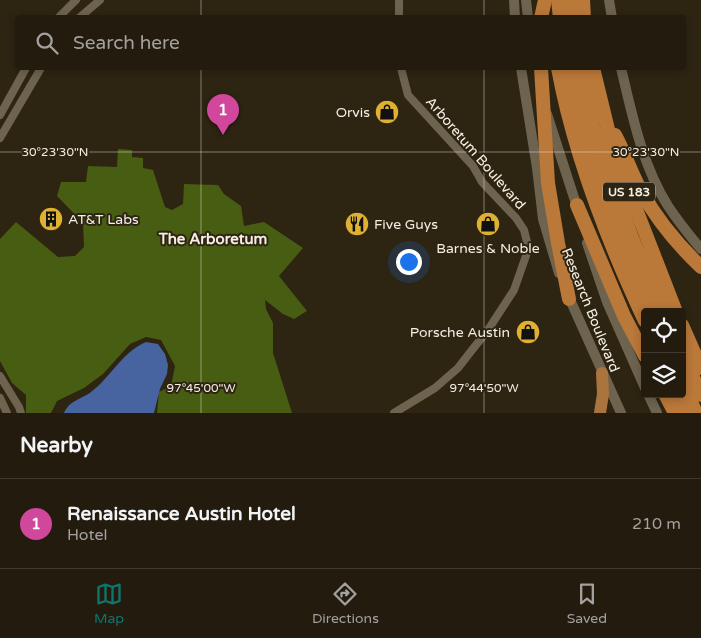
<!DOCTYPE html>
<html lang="en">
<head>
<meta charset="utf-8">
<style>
	:root { --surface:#221b0e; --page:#2e281c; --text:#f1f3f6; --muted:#a2a19e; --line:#3f392e; --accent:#0f766e }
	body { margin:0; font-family:"Varela Round",sans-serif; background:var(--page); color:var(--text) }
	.controls { position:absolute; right:15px; bottom:15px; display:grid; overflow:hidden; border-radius:5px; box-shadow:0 2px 8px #0003 }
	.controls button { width:45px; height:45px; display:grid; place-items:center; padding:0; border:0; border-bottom:1px solid var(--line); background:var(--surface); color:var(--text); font:25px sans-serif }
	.you { position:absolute; left:408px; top:261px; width:18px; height:18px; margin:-12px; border:4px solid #fff; border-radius:50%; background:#1a73e8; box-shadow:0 0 0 8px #1a73e833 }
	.badge { display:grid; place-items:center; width:32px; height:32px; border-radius:50%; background:var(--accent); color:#fff; font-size:16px; font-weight:700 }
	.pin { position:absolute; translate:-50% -41px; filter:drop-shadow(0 1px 2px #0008) }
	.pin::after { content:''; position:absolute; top:26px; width:18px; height:15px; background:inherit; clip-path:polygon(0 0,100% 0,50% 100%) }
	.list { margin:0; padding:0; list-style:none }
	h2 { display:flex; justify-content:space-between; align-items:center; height:65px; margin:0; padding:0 20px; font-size:21px }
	h2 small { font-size:16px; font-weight:400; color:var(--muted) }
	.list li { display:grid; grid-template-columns:32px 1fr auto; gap:15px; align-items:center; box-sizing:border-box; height:90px; padding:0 20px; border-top:1px solid var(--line) }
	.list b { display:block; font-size:19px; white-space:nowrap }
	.list p { margin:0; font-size:16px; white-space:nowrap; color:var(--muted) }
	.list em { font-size:16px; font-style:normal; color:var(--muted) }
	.icon { flex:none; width:28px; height:28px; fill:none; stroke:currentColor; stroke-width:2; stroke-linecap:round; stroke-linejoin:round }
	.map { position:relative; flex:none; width:701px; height:413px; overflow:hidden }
	.search { position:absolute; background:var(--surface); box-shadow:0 2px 8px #0003; left:15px; right:15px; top:15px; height:55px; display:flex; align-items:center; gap:12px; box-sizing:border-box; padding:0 18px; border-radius:5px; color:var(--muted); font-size:19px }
	.sheet { height:155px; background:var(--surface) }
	nav { display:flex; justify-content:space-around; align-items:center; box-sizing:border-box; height:70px; border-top:1px solid var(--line); background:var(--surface); font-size:14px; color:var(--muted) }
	nav a { display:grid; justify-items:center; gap:2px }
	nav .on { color:var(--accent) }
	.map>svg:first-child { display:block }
	.forest { fill:#475d11 }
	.water { fill:#4764a1 }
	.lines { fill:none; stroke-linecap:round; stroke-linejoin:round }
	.minor { stroke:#6d634f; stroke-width:8 }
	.secondary { stroke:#6d634f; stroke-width:10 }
	.trunk { stroke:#aa743e; stroke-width:12 }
	.motorway { stroke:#ba7839; stroke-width:14 }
	.ticks { fill:none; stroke:#f4eee3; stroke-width:1; stroke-opacity:0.45 }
	.labels { text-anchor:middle; stroke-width:4; stroke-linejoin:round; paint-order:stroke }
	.shield { fill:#2d2412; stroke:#b8b1a4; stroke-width:1 }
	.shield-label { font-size:12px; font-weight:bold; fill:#f4eee3 }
	.poi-label { font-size:14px; fill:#f4eee3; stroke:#2d2412; text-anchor:end }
	.street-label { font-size:14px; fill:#f4eee3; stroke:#2d2412 }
	.neighbourhood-label { font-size:15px; font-weight:bold; fill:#f4eee3; stroke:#2d2412 }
	.ticks-label { font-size:12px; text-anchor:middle; fill:#f4eee3; stroke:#2d2412; stroke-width:4; stroke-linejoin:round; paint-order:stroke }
</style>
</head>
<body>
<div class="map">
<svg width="701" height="413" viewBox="0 0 701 413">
	<rect width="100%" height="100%" fill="#2d2412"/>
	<!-- forest -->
	<polygon class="forest" points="118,149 132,150 132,157 143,158 143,168 153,170 165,207 172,210 183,204 184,184 218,185 224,194 241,206 244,226 264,222 303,248 279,276 307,311 294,319 283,314 265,300 266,309 273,323 273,353 292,413 157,413 159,392 171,386 175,366 161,340 146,337 130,344 103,374 84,388 57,401 51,413 26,413 26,395 12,383 0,361 0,239 16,222 58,257 75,256 84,247 83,223 57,196 61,182 86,182 88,166 117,167"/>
	<!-- water -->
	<path class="water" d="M146,342l12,2 7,10 3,11 -1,9 -7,15 -6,24h-90c6,-13 16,-13 27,-21 20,-15 31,-40 55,-50z"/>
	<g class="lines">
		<!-- minor -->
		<g class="minor">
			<polyline points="58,18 76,0"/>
			<polyline points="79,18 100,0"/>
			<polyline points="399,18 399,0"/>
			<polyline points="0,115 26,68"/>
			<polyline points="0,138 41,68"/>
			<polyline points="0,376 19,407 21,413"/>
			<polyline points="0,398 7,413"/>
			<polyline points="394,413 435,388 458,368 472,350 488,330 514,290 527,253 528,246 524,230 516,218 482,182 473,166 408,95 401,68"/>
		</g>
		<!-- secondary -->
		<g class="secondary">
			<polyline points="514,0 515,18"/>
			<polyline points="526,0 528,18"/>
			<polyline points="609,0 612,18"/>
			<polyline points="521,68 537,168 543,219 559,273"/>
			<path d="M621,68c11,46 21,97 47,138 10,15 21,29 33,43"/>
			<polyline points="547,114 578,210"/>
			<polyline points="587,243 607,302 645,388"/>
			<polyline points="567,293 621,413"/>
			<polyline points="648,394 657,413"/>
		</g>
		<!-- trunk -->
		<polyline class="trunk" points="600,413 603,394 602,373"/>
		<!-- motorway -->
		<g class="motorway">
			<polyline points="558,0 560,18"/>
			<polyline points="571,0 572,18"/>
			<polyline points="583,0 584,18"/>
			<polyline points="541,18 545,0"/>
			<polyline points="541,68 548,183 558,243 569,299"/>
			<path d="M558,68c16,87 49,172 87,253"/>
			<polyline points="569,68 589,144 624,249 651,312"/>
			<polyline points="580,68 594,130 632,238 664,312"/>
			<polyline points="593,68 613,150 676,312"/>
			<path d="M615,135c10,18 16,38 26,56 16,29 37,54 60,76"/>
			<polyline points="577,205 624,316 645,356"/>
			<polyline points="682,325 701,368"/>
			<polyline points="682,353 701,395"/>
			<polyline points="682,382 696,413"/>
			<polyline points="665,394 675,413"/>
			<polyline points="676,394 684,413"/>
		</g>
	</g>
	<!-- ticks -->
	<path class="ticks" d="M201,0v18M484,0v18M201,68v345M484,68v345M0,152h701"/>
	<!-- icons -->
	<defs>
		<g id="shop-disc" transform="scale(1.25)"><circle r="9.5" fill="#deb133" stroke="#2d2412"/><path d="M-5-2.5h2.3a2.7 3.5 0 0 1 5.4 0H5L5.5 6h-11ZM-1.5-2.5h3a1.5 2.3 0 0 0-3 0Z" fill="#111"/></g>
		<g id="building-disc" transform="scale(1.25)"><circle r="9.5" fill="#deb133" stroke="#2d2412"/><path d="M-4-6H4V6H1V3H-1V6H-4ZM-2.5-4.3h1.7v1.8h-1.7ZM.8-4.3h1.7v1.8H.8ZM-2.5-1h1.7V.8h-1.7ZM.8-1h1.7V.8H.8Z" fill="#111"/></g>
		<g id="restaurant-disc" transform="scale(1.25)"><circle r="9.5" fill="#deb133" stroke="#2d2412"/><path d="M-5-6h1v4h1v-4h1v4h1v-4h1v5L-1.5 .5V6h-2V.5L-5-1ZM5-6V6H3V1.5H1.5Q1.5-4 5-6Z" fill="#111"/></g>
	</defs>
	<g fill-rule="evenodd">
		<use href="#shop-disc" x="387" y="112"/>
		<use href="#building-disc" x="51" y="219"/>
		<use href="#restaurant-disc" x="357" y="224"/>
		<use href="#shop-disc" x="488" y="224"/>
		<use href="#shop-disc" x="528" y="332"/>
	</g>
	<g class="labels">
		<!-- shield labels -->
		<rect class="shield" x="603" y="182.5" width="52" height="19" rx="4"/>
		<g class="shield-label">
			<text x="629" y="196">US 183</text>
		</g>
		<!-- poi labels -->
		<g class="poi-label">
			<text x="370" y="117">Orvis</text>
			<text x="68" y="224" text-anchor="start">AT&amp;T Labs</text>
			<text x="374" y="229" text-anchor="start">Five Guys</text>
			<text x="488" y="253" text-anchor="middle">Barnes &amp; Noble</text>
			<text x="510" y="337">Porsche Austin</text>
		</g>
		<!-- street labels -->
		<g class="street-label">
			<text transform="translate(476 153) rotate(49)" y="5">Arboretum Boulevard</text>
			<text transform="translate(591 310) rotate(68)" y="5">Research Boulevard</text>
		</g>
		<!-- neighbourhood labels -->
		<g class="neighbourhood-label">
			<text x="213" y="244">The Arboretum</text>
		</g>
	</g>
	<g class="ticks-label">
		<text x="55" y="156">30°23'30"N</text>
		<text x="646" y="156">30°23'30"N</text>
		<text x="201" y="392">97°45'00"W</text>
		<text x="484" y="392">97°44'50"W</text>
	</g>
</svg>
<div class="controls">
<button><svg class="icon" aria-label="locate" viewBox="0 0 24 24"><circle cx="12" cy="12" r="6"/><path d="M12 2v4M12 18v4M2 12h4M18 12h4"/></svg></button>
<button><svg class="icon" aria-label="layers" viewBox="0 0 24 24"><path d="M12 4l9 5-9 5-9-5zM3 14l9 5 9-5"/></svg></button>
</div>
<div class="you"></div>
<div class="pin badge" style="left:223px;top:135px;background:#d1479c">1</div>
<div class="search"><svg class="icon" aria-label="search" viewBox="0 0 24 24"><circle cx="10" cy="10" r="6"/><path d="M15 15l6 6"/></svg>Search here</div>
</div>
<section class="sheet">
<h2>Nearby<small></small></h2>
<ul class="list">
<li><span class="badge" style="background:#d1479c">1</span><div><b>Renaissance Austin Hotel</b><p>Hotel</p></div><em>210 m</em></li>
</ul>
</section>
<nav>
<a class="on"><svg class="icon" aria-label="map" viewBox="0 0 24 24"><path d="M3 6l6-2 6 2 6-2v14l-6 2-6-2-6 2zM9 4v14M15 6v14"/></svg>Map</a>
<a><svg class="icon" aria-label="directions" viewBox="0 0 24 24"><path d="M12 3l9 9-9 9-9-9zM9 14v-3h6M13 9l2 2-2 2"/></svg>Directions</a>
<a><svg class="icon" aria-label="saved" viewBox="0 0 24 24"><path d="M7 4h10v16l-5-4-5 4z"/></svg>Saved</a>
</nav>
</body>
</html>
